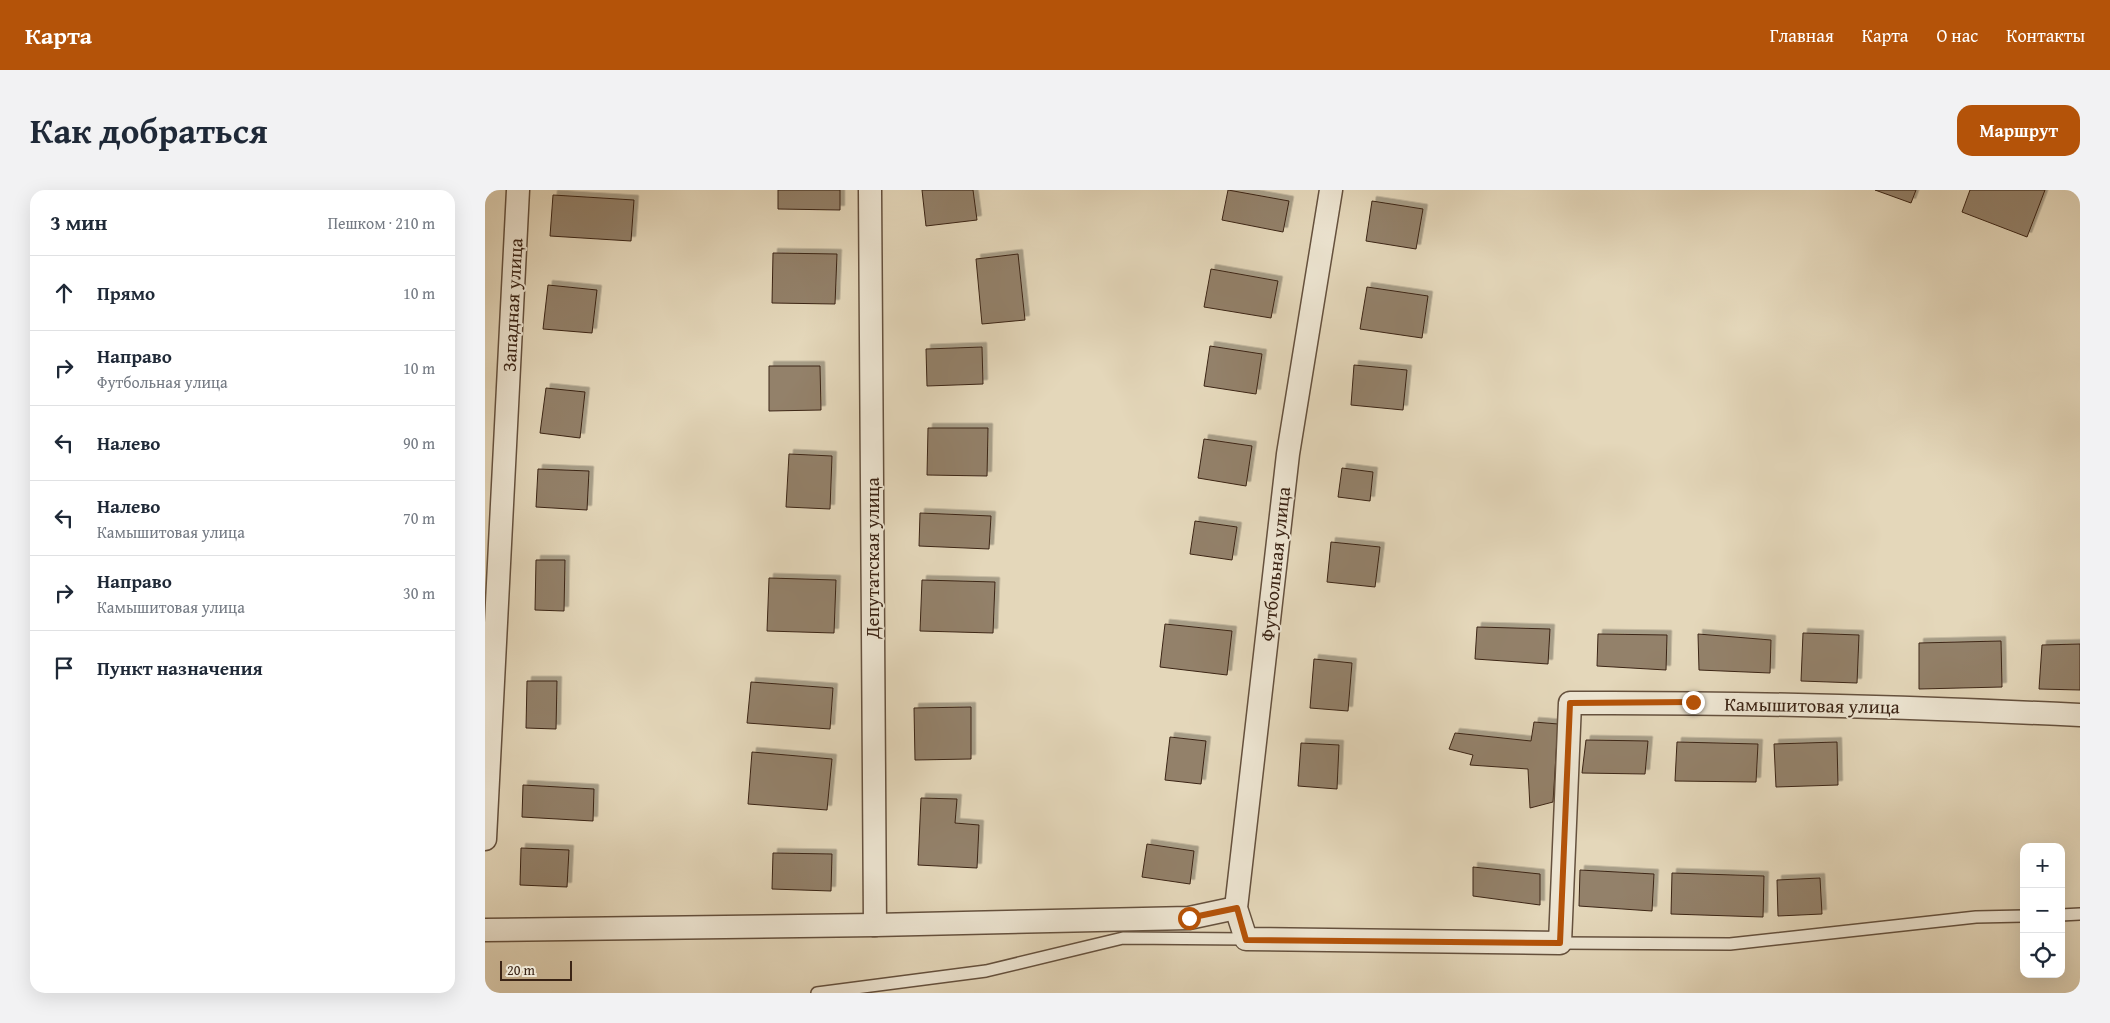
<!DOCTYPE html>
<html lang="ru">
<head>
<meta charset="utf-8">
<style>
	:root { --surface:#fff; --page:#f2f2f3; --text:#1f2937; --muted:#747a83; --line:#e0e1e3; --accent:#b45309 }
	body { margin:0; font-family:"Gentium Book Plus",serif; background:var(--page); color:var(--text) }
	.controls { position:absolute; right:15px; bottom:15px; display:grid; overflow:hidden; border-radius:10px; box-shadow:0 5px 20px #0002 }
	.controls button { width:45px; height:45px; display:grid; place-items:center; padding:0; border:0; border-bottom:1px solid var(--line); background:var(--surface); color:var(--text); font:25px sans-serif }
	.scale { position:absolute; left:15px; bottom:12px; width:72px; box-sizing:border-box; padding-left:5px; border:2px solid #3b2415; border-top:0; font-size:14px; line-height:18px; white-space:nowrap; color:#3b2415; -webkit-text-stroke:4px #ede5d2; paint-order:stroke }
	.stop { position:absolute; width:15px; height:15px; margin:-11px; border:4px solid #b45309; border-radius:50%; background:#fff }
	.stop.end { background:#b45309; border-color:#fff; box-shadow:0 1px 5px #0008 }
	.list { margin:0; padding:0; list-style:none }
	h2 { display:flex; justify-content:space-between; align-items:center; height:65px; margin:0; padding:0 20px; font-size:21px }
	h2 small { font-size:16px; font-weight:400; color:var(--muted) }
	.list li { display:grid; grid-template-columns:32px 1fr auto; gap:15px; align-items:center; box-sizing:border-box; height:75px; padding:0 20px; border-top:1px solid var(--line) }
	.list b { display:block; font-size:19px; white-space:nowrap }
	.list p { margin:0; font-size:16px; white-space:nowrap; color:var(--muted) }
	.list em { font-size:16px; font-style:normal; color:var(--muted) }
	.icon { flex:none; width:28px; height:28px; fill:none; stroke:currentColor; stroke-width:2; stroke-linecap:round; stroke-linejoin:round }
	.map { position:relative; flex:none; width:1595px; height:803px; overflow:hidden; border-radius:15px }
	header { display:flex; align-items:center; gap:30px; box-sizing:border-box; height:70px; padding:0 25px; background:var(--accent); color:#fff }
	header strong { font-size:24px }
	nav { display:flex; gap:28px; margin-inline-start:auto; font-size:18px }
	.intro { display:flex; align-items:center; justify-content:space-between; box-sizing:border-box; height:120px; padding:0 30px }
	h1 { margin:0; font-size:35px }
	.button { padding:12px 22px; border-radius:15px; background:var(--accent); color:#fff; font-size:18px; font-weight:700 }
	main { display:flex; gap:30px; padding:0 30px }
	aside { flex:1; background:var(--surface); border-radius:15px; box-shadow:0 5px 20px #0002 }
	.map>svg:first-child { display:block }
	.building { fill:#93816b; stroke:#3b2415; filter:url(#shadow) }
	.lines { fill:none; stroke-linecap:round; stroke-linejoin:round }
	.service-casing { stroke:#65513e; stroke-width:14 }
	.minor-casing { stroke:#65513e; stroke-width:25 }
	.service { stroke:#ede5d2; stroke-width:11 }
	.minor { stroke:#ede5d2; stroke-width:22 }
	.route { stroke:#b45309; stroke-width:6 }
	.labels { text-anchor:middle; stroke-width:4; stroke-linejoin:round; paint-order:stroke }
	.street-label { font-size:19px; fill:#3b2415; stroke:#ede5d2 }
</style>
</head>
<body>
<header>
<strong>Карта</strong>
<nav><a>Главная</a><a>Карта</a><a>О нас</a><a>Контакты</a></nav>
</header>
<div class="intro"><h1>Как добраться</h1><a class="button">Маршрут</a></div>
<main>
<aside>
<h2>3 мин<small>Пешком · 210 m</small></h2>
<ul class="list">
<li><svg class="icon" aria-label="ahead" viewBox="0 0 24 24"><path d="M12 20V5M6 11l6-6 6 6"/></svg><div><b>Прямо</b></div><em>10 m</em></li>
<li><svg class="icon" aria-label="right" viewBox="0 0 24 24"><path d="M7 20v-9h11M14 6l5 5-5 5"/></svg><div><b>Направо</b><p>Футбольная улица</p></div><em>10 m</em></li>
<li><svg class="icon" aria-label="left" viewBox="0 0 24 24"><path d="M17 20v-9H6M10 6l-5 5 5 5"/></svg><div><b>Налево</b></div><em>90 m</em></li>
<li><svg class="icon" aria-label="left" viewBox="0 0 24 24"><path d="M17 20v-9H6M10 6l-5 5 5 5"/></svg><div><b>Налево</b><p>Камышитовая улица</p></div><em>70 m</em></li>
<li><svg class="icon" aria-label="right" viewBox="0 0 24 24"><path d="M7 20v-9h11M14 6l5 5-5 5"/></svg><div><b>Направо</b><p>Камышитовая улица</p></div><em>30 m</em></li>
<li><svg class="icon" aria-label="arrive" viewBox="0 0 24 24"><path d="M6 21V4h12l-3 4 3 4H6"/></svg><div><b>Пункт назначения</b></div></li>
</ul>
</aside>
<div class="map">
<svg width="1595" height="803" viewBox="0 0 1595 803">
	<defs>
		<filter id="shadow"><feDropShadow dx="4.5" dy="-4.5" stdDeviation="0" flood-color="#0004"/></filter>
	</defs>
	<rect width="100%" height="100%" fill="#e4d7ba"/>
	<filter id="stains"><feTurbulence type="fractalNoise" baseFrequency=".004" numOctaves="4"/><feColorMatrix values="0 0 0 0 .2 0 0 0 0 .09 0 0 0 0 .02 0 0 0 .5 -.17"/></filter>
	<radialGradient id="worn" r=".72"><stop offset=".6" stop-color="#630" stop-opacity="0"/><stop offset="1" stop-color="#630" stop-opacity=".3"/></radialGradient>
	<!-- building -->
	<g class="building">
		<polygon points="293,0 355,0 355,20 293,19"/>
		<polygon points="437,0 488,0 492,30 441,36"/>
		<polygon points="743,0 804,11 798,42 737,30"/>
		<polygon points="1390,0 1431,0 1426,13"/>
		<polygon points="1485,0 1560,0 1542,47 1477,22"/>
		<polygon points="68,5 149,10 146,51 65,46"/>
		<polygon points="887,11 938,19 931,59 881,51"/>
		<polygon points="288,63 352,64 350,114 287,113"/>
		<polygon points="533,64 540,130 497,134 491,69"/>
		<polygon points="726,79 793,91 786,128 719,117"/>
		<polygon points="63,95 112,100 107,143 58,139"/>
		<polygon points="882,97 943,106 937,148 875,139"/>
		<polygon points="725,156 777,164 771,204 719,196"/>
		<polygon points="497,157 498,194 442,196 441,159"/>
		<polygon points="869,175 922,180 918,220 866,215"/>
		<polygon points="284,176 335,176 336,220 284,221"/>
		<polygon points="61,198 100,202 95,248 55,243"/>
		<polygon points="443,238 503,238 502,286 442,285"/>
		<polygon points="719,249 767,256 761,296 713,288"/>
		<polygon points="304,264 347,266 345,319 301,317"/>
		<polygon points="857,278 888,282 885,311 853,307"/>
		<polygon points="53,279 104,281 102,320 51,317"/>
		<polygon points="435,323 506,326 504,359 434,356"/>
		<polygon points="710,331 752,337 747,370 705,364"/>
		<polygon points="846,352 895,357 890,397 842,392"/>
		<polygon points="51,370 80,370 79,421 50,420"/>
		<polygon points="284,388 351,390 349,443 282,441"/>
		<polygon points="437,390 510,392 508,443 435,441"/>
		<polygon points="680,434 747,441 742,485 675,477"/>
		<polygon points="992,437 1065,439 1063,474 990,469"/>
		<polygon points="1318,443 1374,445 1372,493 1316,491"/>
		<polygon points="1113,444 1182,445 1181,480 1112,476"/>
		<polygon points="1213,444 1286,450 1285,483 1214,480"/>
		<polygon points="1516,451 1517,497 1434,499 1434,453"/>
		<polygon points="1595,454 1595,500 1554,499 1557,455"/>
		<polygon points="829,469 867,473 863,521 825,518"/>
		<polygon points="42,491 72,491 71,539 41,538"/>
		<polygon points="266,492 348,498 345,539 262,533"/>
		<polygon points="486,517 486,569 430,570 429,518"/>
		<polygon points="1049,532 1073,534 1068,612 1045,618 1043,579 985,575 988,565 964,559 970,543 1046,551"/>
		<polygon points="685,547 721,551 716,594 680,590"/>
		<polygon points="1101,550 1163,551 1160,584 1097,583"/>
		<polygon points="1192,552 1273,554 1271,592 1190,591"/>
		<polygon points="1352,552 1353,595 1291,597 1289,554"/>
		<polygon points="816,553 854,555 852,599 813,596"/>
		<polygon points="267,562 347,569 342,620 263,614"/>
		<polygon points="38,595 109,599 108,631 37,627"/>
		<polygon points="436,608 472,609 470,633 494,635 492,678 433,675"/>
		<polygon points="662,654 709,661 705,694 657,687"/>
		<polygon points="36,658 84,660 82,697 35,695"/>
		<polygon points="288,663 347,664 346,701 287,699"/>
		<polygon points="988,677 1055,684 1055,715 988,706"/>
		<polygon points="1095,680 1169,684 1167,721 1094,716"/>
		<polygon points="1187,683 1279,686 1278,727 1186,724"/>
		<polygon points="1335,688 1337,724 1293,726 1292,690"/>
	</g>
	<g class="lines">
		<!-- service casing -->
		<g class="service-casing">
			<g id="service">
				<polyline points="1576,725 1595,724"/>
				<polyline points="1075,753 1245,754 1491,727 1539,726"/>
				<polyline points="332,803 501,781 638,748 761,749"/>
			</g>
		</g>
		<!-- minor casing -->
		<g class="minor-casing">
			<g id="minor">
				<polyline points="385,0 390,735"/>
				<path d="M846,0l-43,264 -52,454 10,31 314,4 10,-240c170,-1 340,4 510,12"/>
				<polyline points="0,649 33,0"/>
				<polyline points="0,740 390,735 704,728 751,718"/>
			</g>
		</g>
		<!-- service -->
		<use href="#service" class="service"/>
		<!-- minor -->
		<use href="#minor" class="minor"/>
	</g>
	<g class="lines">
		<!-- route -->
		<polyline class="route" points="704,728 752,718 761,750 1075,753 1085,513 1208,512"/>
	</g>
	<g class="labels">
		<!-- street labels -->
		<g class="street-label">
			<text transform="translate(27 115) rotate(-87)" y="7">Западная улица</text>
			<text transform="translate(387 368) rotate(-90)" y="7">Депутатская улица</text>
			<text transform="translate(790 374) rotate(-84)" y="7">Футбольная улица</text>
			<text transform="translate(1327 515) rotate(1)" y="7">Камышитовая улица</text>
		</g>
	</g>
	<rect width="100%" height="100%" filter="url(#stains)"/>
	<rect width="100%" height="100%" fill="url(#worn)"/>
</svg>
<div class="controls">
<button>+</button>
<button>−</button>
<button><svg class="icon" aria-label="locate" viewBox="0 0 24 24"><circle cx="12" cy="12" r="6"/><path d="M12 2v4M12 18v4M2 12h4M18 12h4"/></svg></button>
</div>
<div class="scale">20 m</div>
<div class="stop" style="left:704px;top:728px"></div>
<div class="stop end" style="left:1208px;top:512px"></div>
</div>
</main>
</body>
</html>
